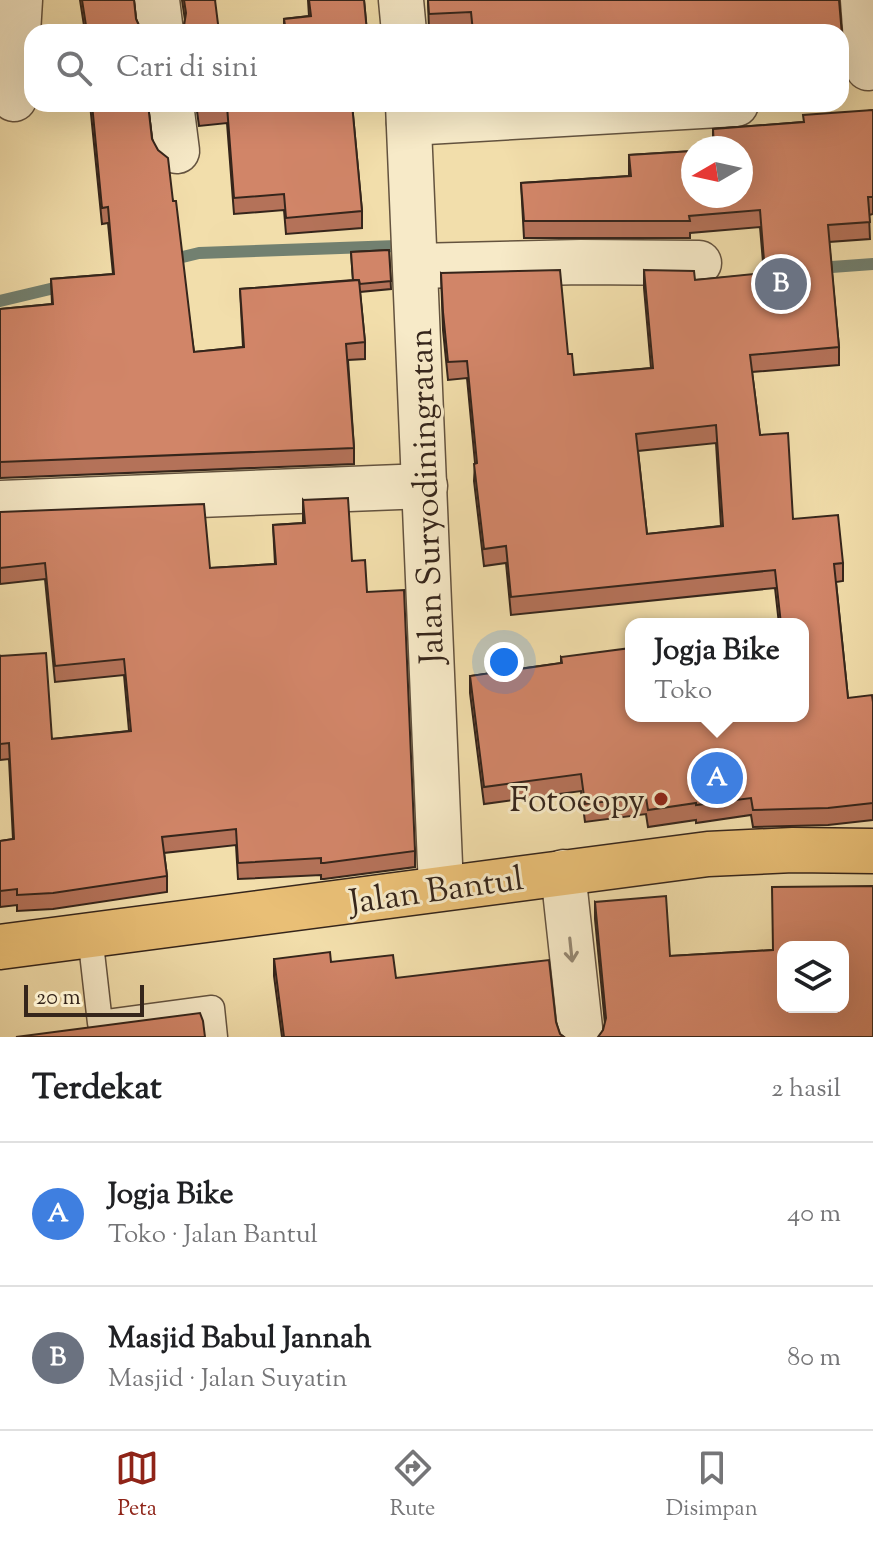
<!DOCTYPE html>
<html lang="id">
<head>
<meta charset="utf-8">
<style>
	:root { --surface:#fff; --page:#f2f2f2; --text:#202124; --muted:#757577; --line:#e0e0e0; --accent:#8f2418 }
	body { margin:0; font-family:"Sorts Mill Goudy",serif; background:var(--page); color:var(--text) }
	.controls { position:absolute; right:24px; bottom:24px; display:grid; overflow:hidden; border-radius:16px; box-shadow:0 8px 32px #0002 }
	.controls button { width:72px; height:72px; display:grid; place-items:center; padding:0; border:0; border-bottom:2px solid var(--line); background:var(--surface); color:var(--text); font:40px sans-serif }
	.compass { position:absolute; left:681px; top:136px; width:72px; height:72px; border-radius:50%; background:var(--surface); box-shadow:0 8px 32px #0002; rotate:261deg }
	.scale { position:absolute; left:24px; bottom:20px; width:120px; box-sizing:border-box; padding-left:8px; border:4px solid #35251b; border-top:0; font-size:22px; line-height:28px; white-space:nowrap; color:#35251b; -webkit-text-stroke:6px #f7eac8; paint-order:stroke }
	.you { position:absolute; left:504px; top:662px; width:28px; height:28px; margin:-20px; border:6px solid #fff; border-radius:50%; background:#1a73e8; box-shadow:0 0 0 12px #1a73e833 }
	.badge { display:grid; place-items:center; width:52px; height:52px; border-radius:50%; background:var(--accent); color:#fff; font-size:26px; font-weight:700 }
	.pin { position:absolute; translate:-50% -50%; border:4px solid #fff; box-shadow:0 2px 8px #0006 }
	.popup { position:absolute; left:625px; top:618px; width:184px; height:104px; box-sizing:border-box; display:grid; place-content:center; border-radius:16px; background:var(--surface); filter:drop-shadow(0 2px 6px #0005); font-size:26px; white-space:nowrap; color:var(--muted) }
	.popup b { font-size:30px; color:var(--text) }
	.popup::after { content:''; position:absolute; left:50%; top:100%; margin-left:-16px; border:16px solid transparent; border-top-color:var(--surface) }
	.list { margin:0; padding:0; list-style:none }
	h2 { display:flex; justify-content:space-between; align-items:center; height:104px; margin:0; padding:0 32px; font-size:34px }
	h2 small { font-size:26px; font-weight:400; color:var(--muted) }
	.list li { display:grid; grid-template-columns:52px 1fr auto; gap:24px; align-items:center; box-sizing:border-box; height:144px; padding:0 32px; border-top:2px solid var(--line) }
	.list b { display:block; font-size:30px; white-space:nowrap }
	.list p { margin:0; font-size:26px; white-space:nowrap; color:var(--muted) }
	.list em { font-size:26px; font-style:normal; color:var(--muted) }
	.icon { flex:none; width:44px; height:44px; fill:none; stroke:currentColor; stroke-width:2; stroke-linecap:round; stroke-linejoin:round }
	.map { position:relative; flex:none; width:873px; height:1037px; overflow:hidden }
	.search { position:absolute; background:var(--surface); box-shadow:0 8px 32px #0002; left:24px; right:24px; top:24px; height:88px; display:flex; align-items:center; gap:20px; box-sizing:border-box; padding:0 28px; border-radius:24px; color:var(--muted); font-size:30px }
	.sheet { height:392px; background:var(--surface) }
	nav { display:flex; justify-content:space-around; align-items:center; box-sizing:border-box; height:112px; border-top:2px solid var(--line); background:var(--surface); font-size:22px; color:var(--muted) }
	nav a { display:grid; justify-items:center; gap:4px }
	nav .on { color:var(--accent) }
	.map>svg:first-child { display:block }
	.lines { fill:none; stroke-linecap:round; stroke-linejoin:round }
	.stream { stroke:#728070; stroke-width:12 }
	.service-casing { stroke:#64533f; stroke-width:27 }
	.minor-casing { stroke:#64533f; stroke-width:47 }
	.tertiary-casing { stroke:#64533f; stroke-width:47 }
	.primary-casing { stroke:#35251b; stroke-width:47 }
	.service { stroke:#f7eac8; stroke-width:24 }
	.minor { stroke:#f7eac8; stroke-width:44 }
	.tertiary { stroke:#f7eac8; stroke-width:44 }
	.primary { stroke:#e9bf76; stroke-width:44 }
	.wall { fill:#b47259; stroke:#35251b; stroke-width:2; fill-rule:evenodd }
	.building { fill:#d18568; stroke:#35251b; stroke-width:2; fill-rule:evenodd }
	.oneway { stroke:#968872 }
	.poi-dot { fill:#8f2418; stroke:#f7eac8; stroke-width:3 }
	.labels { text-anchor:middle; stroke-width:6; stroke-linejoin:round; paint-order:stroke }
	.street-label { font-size:34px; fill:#35251b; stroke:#f7eac8 }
	.poi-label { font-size:34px; fill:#35251b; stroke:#f7eac8; text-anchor:end }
</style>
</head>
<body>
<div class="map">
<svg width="873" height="1037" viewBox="0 0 873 1037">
	<rect width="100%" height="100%" fill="#f2deab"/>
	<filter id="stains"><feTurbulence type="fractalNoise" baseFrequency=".0025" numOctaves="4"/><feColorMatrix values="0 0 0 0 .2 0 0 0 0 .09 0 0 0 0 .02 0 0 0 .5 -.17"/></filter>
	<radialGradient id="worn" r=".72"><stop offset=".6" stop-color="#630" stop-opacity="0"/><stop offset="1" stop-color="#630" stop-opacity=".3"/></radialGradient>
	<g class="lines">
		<!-- stream -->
		<g class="stream">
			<polyline points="166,261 199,253 397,246"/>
			<polyline points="818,268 873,264"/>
			<polyline points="0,301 67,285"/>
		</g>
		<!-- service casing -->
		<g class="service-casing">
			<polyline id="service" points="90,935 100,1023 212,1008 215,1037"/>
		</g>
		<!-- minor casing -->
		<g class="minor-casing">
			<g id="minor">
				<polyline points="157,0 161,32"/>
				<polyline points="863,0 868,68"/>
				<polyline points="14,99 20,0"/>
				<polyline points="171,104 177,151"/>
				<polyline points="409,123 736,104"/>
				<polyline points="415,266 581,262 699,263"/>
				<polyline points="0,503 425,486"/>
			</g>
		</g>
		<!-- tertiary casing -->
		<g class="tertiary-casing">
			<g id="tertiary">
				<polyline points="401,0 404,32"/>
				<polyline points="408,104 441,888"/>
				<polyline points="563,872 581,1037"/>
			</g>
		</g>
		<!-- primary casing -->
		<g class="primary-casing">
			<polyline id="primary" points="0,947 708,854 793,850 873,851"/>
		</g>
		<!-- service -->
		<use href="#service" class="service"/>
		<!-- minor -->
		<use href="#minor" class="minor"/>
		<!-- tertiary -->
		<use href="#tertiary" class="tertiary"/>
		<!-- primary -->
		<use href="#primary" class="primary"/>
	</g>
	<!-- wall -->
	<g class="wall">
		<polygon points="80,0 134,0 136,19 142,32 85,32"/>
		<polygon points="182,0 215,0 184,26 185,20"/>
		<polygon points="308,0 364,0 367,32 284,32 284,19 309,16"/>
		<polygon points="428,0 839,0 842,35 842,52 841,32 471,32 471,29 429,31"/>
		<polygon points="90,104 148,104 152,139 173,201 194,352 243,347 240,289 353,280 351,252 389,250 391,289 360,292 365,342 365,359 348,360 354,448 354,464 0,478 0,309 52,304 51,279 113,274 108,223 102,224"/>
		<polygon points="196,104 352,104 362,211 362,228 286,234 284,210 234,214 227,123 199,126"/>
		<path d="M873,110v104l-4,1 1,24 -41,3 10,105v18l-87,7 8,63 33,84 50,44v18l-7,1 12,116 25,4v118l-45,5 -75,2 -2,-12 -55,8v-3l-48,7 -2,-13 -61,8 -4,-31 -97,13 -14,-111v-17l91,-13v-6l70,59 172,-92h-24l-4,-36 -264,27 -5,-52 -22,3 -10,-85 1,-18 -8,-85 -19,2 -5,-50 -2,-57 127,81 6,21 77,-7 -7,-80v-18l51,10 69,-6 -4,-47 -70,6v5h-166l-3,-55 108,-7v-21l112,-7h-28v-19l90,-7zM716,443l5,83 -74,8 -9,-83z"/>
		<polygon points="303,500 352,561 367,592 415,851 415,867 324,879 321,879 321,875 238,879 236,845 164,853 167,876 167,892 53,909 17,911 17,905 0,907 0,841 13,839 9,759 0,760 0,656 52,739 129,731 124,675 55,682 45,579 0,584 0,512 210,568 275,564 273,525 303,523"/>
		<polygon points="595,902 670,956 773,950 873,1037 603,1030 605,1024 595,919"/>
		<polygon points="274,959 331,962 396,978 556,1022 560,1034 564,1037 282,1037 274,976"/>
	</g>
	<!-- building -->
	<g class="building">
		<polygon points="82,0 134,0 136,19 142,32 87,32"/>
		<polygon points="184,0 215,0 219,32 179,32 184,26 186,13"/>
		<polygon points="309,0 364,0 367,32 286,32 284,19 311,16"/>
		<polygon points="428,0 839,0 842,35 841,32 473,32 471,12 429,14"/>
		<polygon points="92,104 148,104 152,139 158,150 168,158 173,201 176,201 194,352 244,347 240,289 359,280 365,342 346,344 354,448 0,462 0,309 53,304 51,279 114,274 108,207 102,208"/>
		<polygon points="198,104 352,104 362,211 286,218 284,194 234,198 227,106 199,109"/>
		<path d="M873,110v87h-5l2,25 -42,3 11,122 -89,8 10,80 28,-2 5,86 45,-4 5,48 -9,1 14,134 24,-3 1,7v101l-45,5 -75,2 -2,-12 -55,7v-2l-48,7 -2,-13 -61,7 -4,-30 -97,13 -14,-111 92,-13 -1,-6 70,-9v68h172v-92h-22l-6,-54 -264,27 -5,-51 -22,3 -10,-85 3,-1 -10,-102 -19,1 -5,-50 -2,-39 119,-3 8,84h4l2,21 79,-7 -9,-98 50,1 1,9 70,-7 -5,-63 -71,6 1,5h-166l-3,-38 110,-7 -2,-21 64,-4v45h48v-48h-27l-1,-19 91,-7 -1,-7zM716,425l7,101 -76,8 -11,-100z"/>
		<polygon points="389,250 391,281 360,284 359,280 353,280 351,252"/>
		<polygon points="348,498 352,561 365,560 367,592 404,590 415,851 324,863 321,863 321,858 238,863 236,829 162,837 167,876 53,893 17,895 17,889 0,891 0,841 14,839 9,743 0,744 0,656 46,653 52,739 131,731 124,659 55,666 45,563 0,568 0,512 204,504 210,568 276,564 273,525 305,523 303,500"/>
		<path d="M873,886v151h-275l5,-7 3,-12 -11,-116 71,-6 4,60 103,-6 -1,-63zM783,947h60v60h-60z"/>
		<polygon points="330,952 331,962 393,955 396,978 549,960 556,1022 560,1034 564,1037 284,1037 274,959"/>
		<polygon points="200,1013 203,1021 205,1037 16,1037"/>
	</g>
	<!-- one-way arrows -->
	<defs><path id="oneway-shaft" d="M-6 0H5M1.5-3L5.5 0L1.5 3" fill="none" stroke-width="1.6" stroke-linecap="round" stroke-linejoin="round" transform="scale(2)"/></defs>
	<use class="oneway" href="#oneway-shaft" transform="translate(571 950) rotate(84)"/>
	<!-- markers -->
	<circle class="poi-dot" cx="661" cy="799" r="8"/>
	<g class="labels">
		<!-- street labels -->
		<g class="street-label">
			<text transform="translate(425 496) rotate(-92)" y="12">Jalan Suryodiningratan</text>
			<text transform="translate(436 889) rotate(-8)" y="12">Jalan Bantul</text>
		</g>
		<!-- poi labels -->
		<g class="poi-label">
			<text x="645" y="811">Fotocopy</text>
		</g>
	</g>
	<rect width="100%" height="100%" filter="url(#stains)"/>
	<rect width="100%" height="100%" fill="url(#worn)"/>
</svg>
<div class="controls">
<button><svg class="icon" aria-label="layers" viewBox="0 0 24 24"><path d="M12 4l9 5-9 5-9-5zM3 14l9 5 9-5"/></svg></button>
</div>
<svg class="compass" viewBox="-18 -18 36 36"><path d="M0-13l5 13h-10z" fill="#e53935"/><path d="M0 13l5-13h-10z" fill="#757577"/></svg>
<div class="scale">20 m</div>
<div class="you"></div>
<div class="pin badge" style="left:717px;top:778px;background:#3f7fe0">A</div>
<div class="popup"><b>Jogja Bike</b>Toko</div>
<div class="pin badge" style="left:781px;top:284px;background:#6b7280">B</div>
<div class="search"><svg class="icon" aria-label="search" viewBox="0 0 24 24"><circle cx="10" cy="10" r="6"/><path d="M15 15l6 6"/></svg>Cari di sini</div>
</div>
<section class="sheet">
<h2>Terdekat<small>2 hasil</small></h2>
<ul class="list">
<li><span class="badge" style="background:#3f7fe0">A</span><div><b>Jogja Bike</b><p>Toko · Jalan Bantul</p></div><em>40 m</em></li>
<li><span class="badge" style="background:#6b7280">B</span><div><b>Masjid Babul Jannah</b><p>Masjid · Jalan Suyatin</p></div><em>80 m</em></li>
</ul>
</section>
<nav>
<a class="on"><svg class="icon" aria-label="map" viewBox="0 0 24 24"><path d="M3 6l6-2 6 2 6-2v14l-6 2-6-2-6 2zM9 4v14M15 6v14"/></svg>Peta</a>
<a><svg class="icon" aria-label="directions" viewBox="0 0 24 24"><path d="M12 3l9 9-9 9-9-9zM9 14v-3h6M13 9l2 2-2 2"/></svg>Rute</a>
<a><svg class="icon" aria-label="saved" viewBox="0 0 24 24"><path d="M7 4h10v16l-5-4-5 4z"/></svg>Disimpan</a>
</nav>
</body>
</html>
